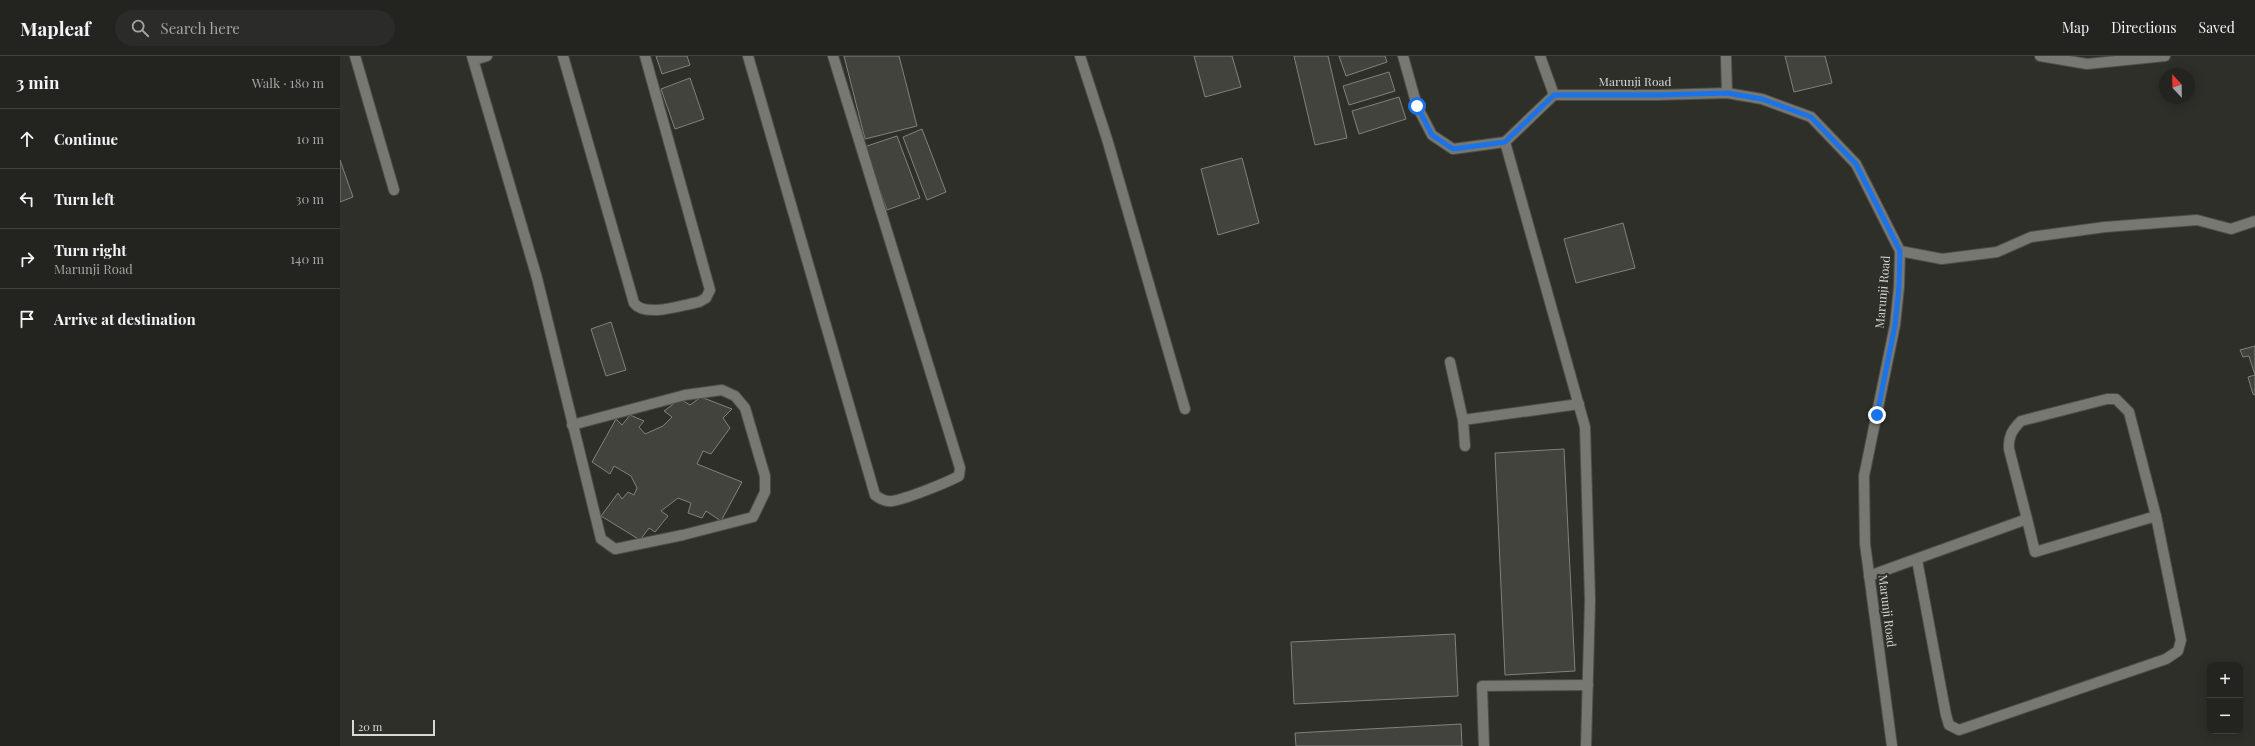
<!DOCTYPE html>
<html lang="en">
<head>
<meta charset="utf-8">
<style>
	:root { --surface:#232320; --page:#2b2b29; --text:#f1f3f6; --muted:#a3a4a5; --line:#40403e }
	body { margin:0; font-family:"Playfair Display",serif; background:var(--page); color:var(--text) }
	.controls { position:absolute; right:12px; bottom:12px; display:grid; overflow:hidden; border-radius:8px; box-shadow:0 2px 10px #0003 }
	.controls button { width:36px; height:36px; display:grid; place-items:center; padding:0; border:0; border-bottom:1px solid var(--line); background:var(--surface); color:var(--text); font:20px sans-serif }
	.compass { position:absolute; left:1819px; top:12px; width:36px; height:36px; border-radius:50%; background:var(--surface); box-shadow:0 2px 10px #0003; rotate:338deg }
	.scale { position:absolute; left:12px; bottom:10px; width:83px; box-sizing:border-box; padding-left:4px; border:2px solid #d8d8d5; border-top:0; font-size:11px; line-height:14px; white-space:nowrap; color:#d8d8d5; -webkit-text-stroke:3px #2f2f2a; paint-order:stroke }
	.stop { position:absolute; width:12px; height:12px; margin:-9px; border:3px solid #1a73e8; border-radius:50%; background:#fff }
	.stop.end { background:#1a73e8; border-color:#fff; box-shadow:0 1px 4px #0008 }
	.list { margin:0; padding:0; list-style:none }
	h2 { display:flex; justify-content:space-between; align-items:center; height:52px; margin:0; padding:0 16px; font-size:17px }
	h2 small { font-size:13px; font-weight:400; color:var(--muted) }
	.list li { display:grid; grid-template-columns:26px 1fr auto; gap:12px; align-items:center; box-sizing:border-box; height:60px; padding:0 16px; border-top:1px solid var(--line) }
	.list b { display:block; font-size:15px; white-space:nowrap }
	.list p { margin:0; font-size:13px; white-space:nowrap; color:var(--muted) }
	.list em { font-size:13px; font-style:normal; color:var(--muted) }
	.icon { flex:none; width:22px; height:22px; fill:none; stroke:currentColor; stroke-width:2; stroke-linecap:round; stroke-linejoin:round }
	.map { position:relative; flex:none; width:1915px; height:690px; overflow:hidden }
	header { display:flex; align-items:center; gap:24px; box-sizing:border-box; height:56px; padding:0 20px; background:var(--surface); border-bottom:1px solid var(--line) }
	header strong { font-size:19px }
	nav { display:flex; gap:22px; margin-inline-start:auto; font-size:14px }
	.search { width:280px; height:36px; background:var(--page); display:flex; align-items:center; gap:10px; box-sizing:border-box; padding:0 14px; border-radius:22px; color:var(--muted); font-size:15px }
	main { display:flex }
	aside { flex:1; background:var(--surface) }
	.map>svg:first-child { display:block }
	.building { fill:#43433e; stroke:#82817c }
	.lines { fill:none; stroke-linecap:round; stroke-linejoin:round }
	.lane-casing { stroke:#4d4d49; stroke-width:12 }
	.street-casing { stroke:#4d4d49; stroke-width:12 }
	.lane { stroke:#787873; stroke-width:10 }
	.street { stroke:#787873; stroke-width:10 }
	.route { stroke:#1a73e8; stroke-width:5 }
	.labels { text-anchor:middle; stroke-width:4; stroke-linejoin:round; paint-order:stroke }
	.street-label { font-size:12px; fill:#d8d8d5; stroke:#2f2f2a }
</style>
</head>
<body>
<header>
<strong>Mapleaf</strong>
<div class="search"><svg class="icon" aria-label="search" viewBox="0 0 24 24"><circle cx="10" cy="10" r="6"/><path d="M15 15l6 6"/></svg>Search here</div>
<nav><a>Map</a><a>Directions</a><a>Saved</a></nav>
</header>
<main>
<aside>
<h2>3 min<small>Walk · 180 m</small></h2>
<ul class="list">
<li><svg class="icon" aria-label="ahead" viewBox="0 0 24 24"><path d="M12 20V5M6 11l6-6 6 6"/></svg><div><b>Continue</b></div><em>10 m</em></li>
<li><svg class="icon" aria-label="left" viewBox="0 0 24 24"><path d="M17 20v-9H6M10 6l-5 5 5 5"/></svg><div><b>Turn left</b></div><em>30 m</em></li>
<li><svg class="icon" aria-label="right" viewBox="0 0 24 24"><path d="M7 20v-9h11M14 6l5 5-5 5"/></svg><div><b>Turn right</b><p>Marunji Road</p></div><em>140 m</em></li>
<li><svg class="icon" aria-label="arrive" viewBox="0 0 24 24"><path d="M6 21V4h12l-3 4 3 4H6"/></svg><div><b>Arrive at destination</b></div></li>
</ul>
</aside>
<div class="map">
<svg width="1915" height="690" viewBox="0 0 1915 690">
	<rect width="100%" height="100%" fill="#2f2f2a"/>
	<!-- building -->
	<g class="building">
		<polygon points="316,0 347,0 350,9 322,18"/>
		<polygon points="504,0 559,0 577,70 525,83"/>
		<polygon points="854,0 892,0 901,31 865,41"/>
		<polygon points="954,0 988,0 1007,82 975,89"/>
		<polygon points="999,0 1045,0 1047,6 1006,20"/>
		<polygon points="1445,0 1485,0 1492,27 1454,36"/>
		<polygon points="1049,16 1055,35 1009,49 1003,30"/>
		<polygon points="350,22 364,63 335,73 321,33"/>
		<polygon points="1059,41 1066,63 1019,78 1012,55"/>
		<polygon points="582,73 606,136 587,144 563,81"/>
		<polygon points="557,80 580,142 547,154 524,91"/>
		<polygon points="902,102 919,167 878,179 861,113"/>
		<polygon points="0,104 13,141 0,146"/>
		<polygon points="1283,167 1295,212 1236,227 1224,183"/>
		<polygon points="271,266 286,314 266,320 251,273"/>
		<polygon points="1915,290 1915,319 1909,300 1903,301 1900,294"/>
		<polygon points="1915,319 1915,339 1913,338 1908,321"/>
		<polygon points="361,341 392,353 383,362 390,372 371,398 363,395 357,408 402,426 381,465 366,455 362,462 348,457 351,447 338,442 321,455 328,460 315,476 309,472 300,484 261,460 278,437 282,443 288,436 294,439 297,432 291,420 274,410 270,418 252,406 276,363 282,369 290,359 304,365 299,371 305,378 323,370 332,361 324,355 340,343 350,349"/>
		<polygon points="1224,393 1235,615 1165,619 1155,397"/>
		<polygon points="1115,578 1118,640 954,648 951,586"/>
		<polygon points="1121,668 1122,690 956,690 955,677"/>
	</g>
	<g class="lines">
		<!-- lane casing -->
		<g class="lane-casing">
			<g id="lane">
				<polyline points="1110,306 1123,364 1125,390"/>
				<polyline points="1123,364 1239,348"/>
			</g>
		</g>
		<!-- street casing -->
		<g class="street-casing">
			<g id="street">
				<polyline points="15,0 54,134"/>
				<polyline points="132,0 197,222 261,483 275,493 343,479 413,461 425,436 425,420 405,352 395,340 382,334 345,339 232,369"/>
				<path d="M223,0l71,247c11,15 48,2 65,-1l7,-4 4,-8 -65,-234"/>
				<path d="M408,0l127,439c5,4 10,7 17,6 14,-2 54,-18 67,-25l1,-8 -127,-412"/>
				<polyline points="740,0 767,83 845,353"/>
				<polyline points="1063,0 1077,50 1092,79 1113,93 1165,86"/>
				<polyline points="1200,0 1214,39 1318,39 1387,37 1422,43 1471,61 1516,108 1560,195 1559,231 1555,269 1524,420 1525,488 1552,690"/>
				<polyline points="1386,0 1387,37"/>
				<polyline points="1700,0 1747,8 1825,0"/>
				<polyline points="134,4 147,0"/>
				<polyline points="1214,39 1165,86 1245,371 1250,544 1246,690"/>
				<polyline points="1560,195 1602,203 1657,196 1691,181 1765,171 1857,164 1891,173 1915,165"/>
				<path d="M1687,463l-18,-70c-1,-12 3,-19 12,-28l86,-22h9l13,13 27,104"/>
				<polyline points="1529,520 1687,463 1695,496 1816,460 1841,584 1838,595 1826,603 1619,674 1609,669 1606,659 1577,504"/>
				<polyline points="1144,690 1142,630 1248,629"/>
			</g>
		</g>
		<!-- lane -->
		<use href="#lane" class="lane"/>
		<!-- street -->
		<use href="#street" class="street"/>
	</g>
	<g class="lines">
		<!-- route -->
		<polyline class="route" points="1077,50 1092,79 1113,93 1165,86 1214,39 1318,39 1387,37 1422,43 1471,61 1516,108 1560,195 1559,231 1555,269 1537,359"/>
	</g>
	<g class="labels">
		<!-- street labels -->
		<g class="street-label">
			<text x="1295" y="30">Marunji Road</text>
			<text transform="translate(1543 236) rotate(-85)" y="4">Marunji Road</text>
			<text transform="translate(1547 555) rotate(83)" y="4">Marunji Road</text>
		</g>
	</g>
</svg>
<div class="controls">
<button>+</button>
<button>−</button>
</div>
<svg class="compass" viewBox="-18 -18 36 36"><path d="M0-13l5 13h-10z" fill="#e53935"/><path d="M0 13l5-13h-10z" fill="#a3a4a5"/></svg>
<div class="scale">20 m</div>
<div class="stop" style="left:1077px;top:50px"></div>
<div class="stop end" style="left:1537px;top:359px"></div>
</div>
</main>
</body>
</html>
